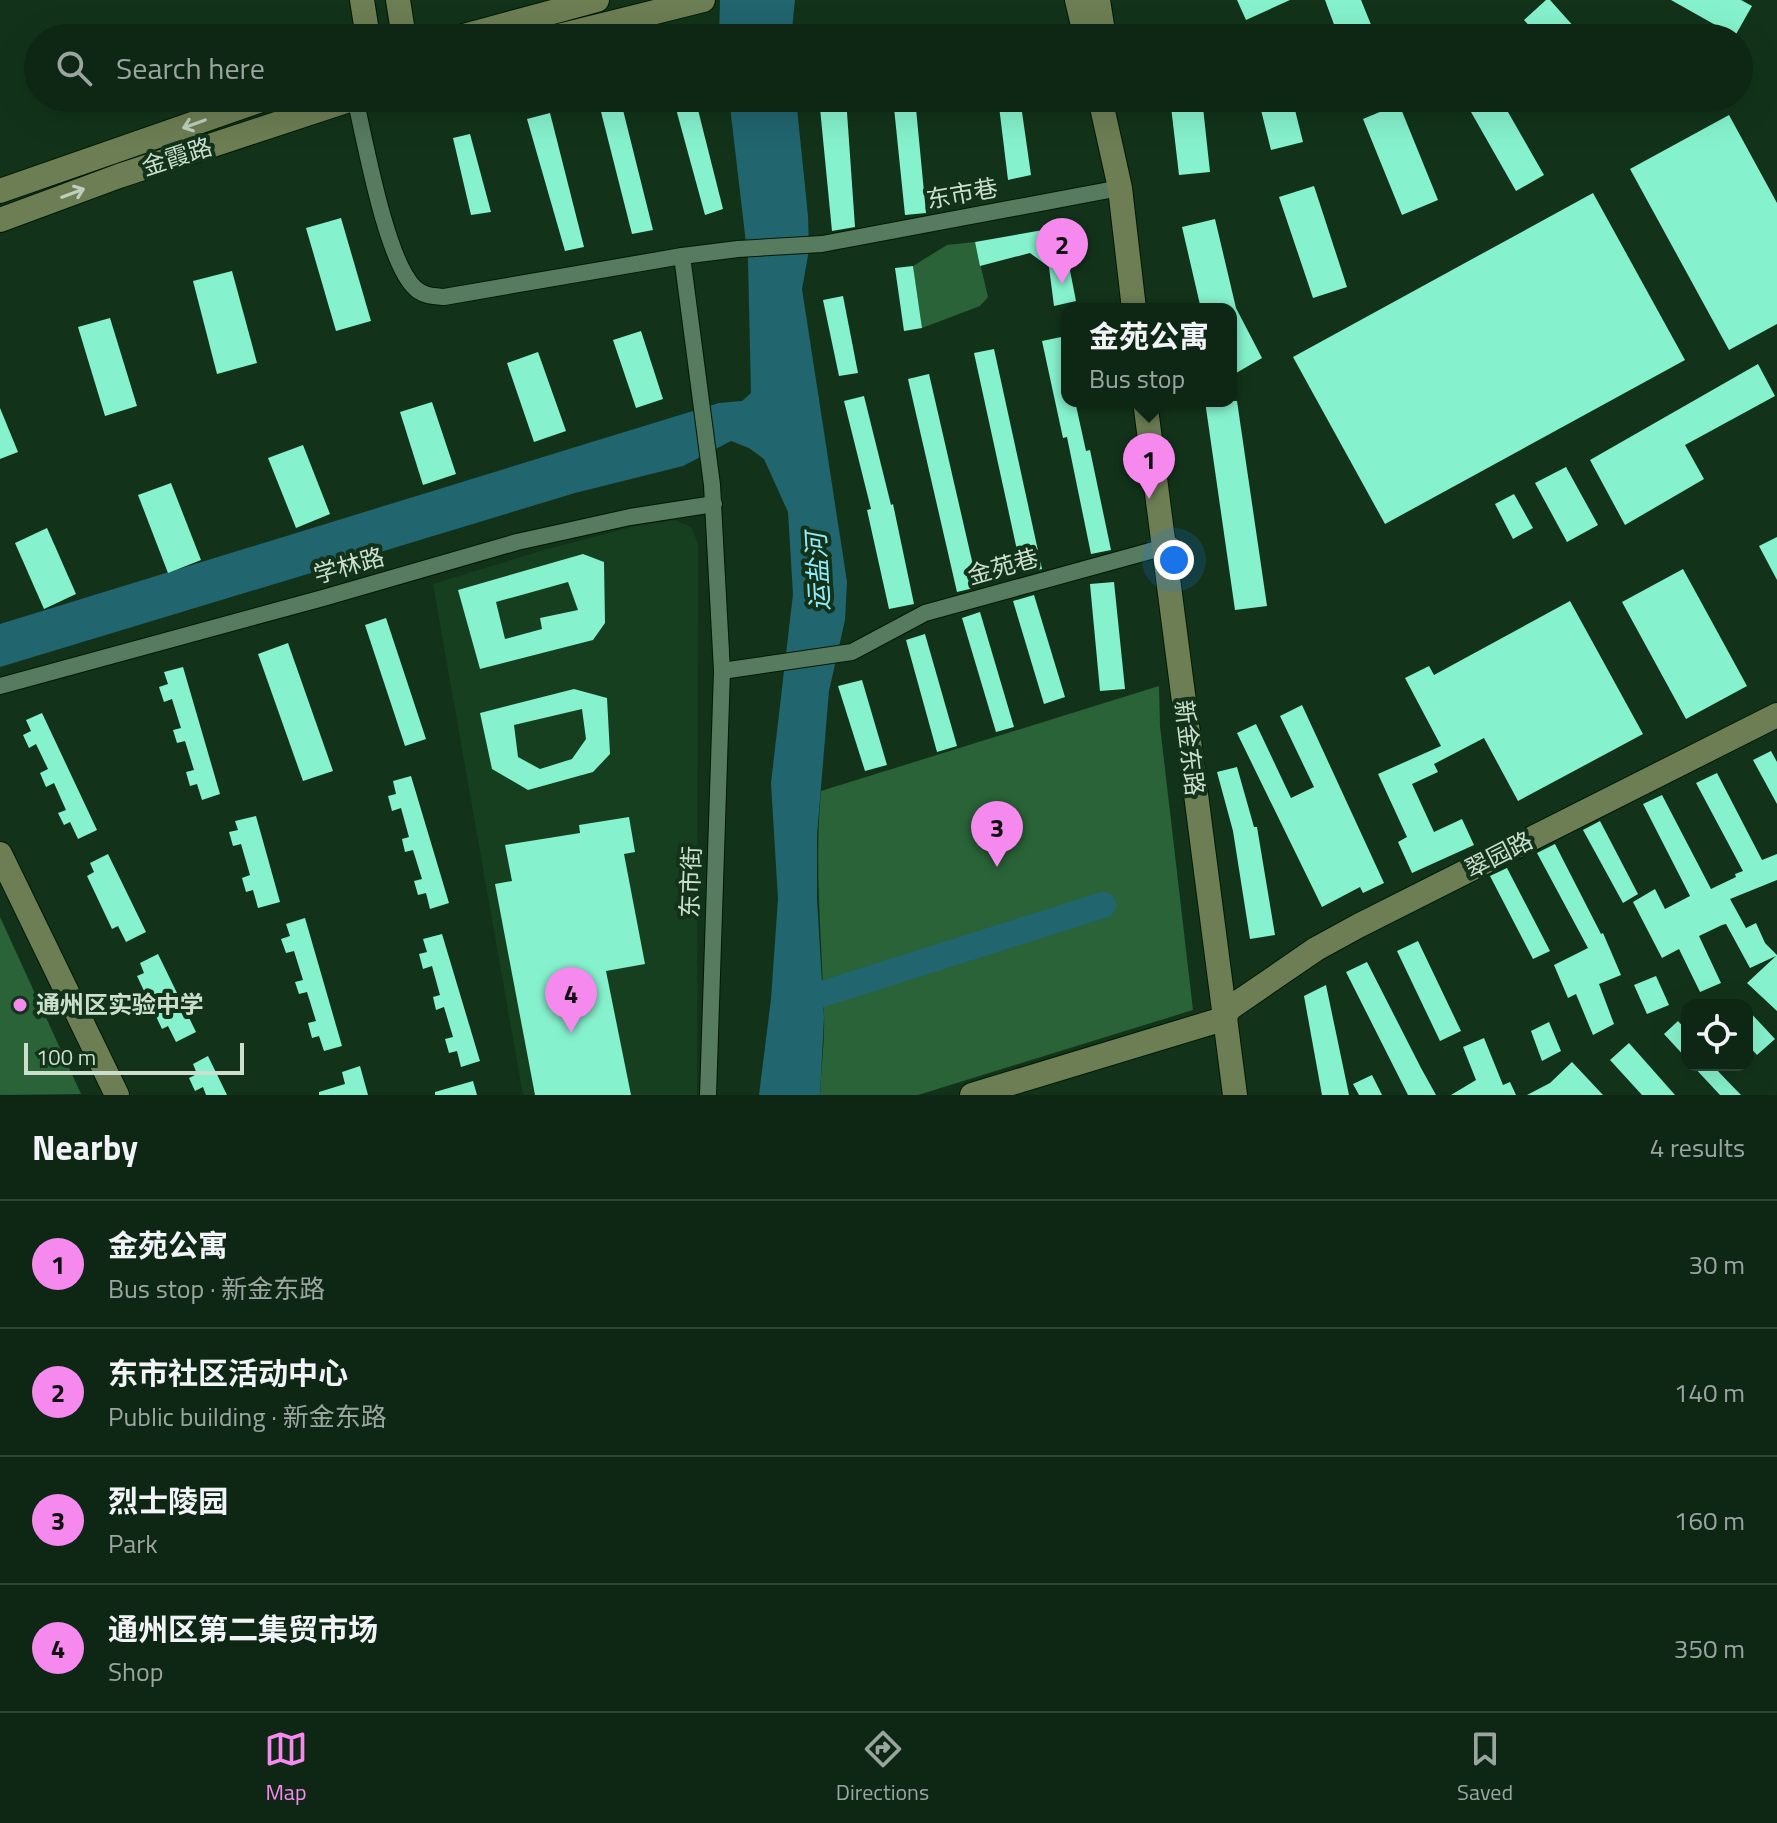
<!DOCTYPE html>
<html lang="en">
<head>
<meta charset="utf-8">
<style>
	:root { --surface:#0e2614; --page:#172e1d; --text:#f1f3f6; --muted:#9ba5a0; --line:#2e4334; --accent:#f589ee }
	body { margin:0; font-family:"Titillium Web","Noto Sans SC",sans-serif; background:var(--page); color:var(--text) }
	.controls { position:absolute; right:24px; bottom:24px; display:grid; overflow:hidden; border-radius:16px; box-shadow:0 8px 32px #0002 }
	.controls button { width:72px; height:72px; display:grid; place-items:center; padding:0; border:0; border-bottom:2px solid var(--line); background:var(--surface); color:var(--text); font:40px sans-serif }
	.scale { position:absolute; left:24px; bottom:20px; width:220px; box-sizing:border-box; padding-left:8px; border:4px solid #ccdfcf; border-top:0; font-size:22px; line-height:28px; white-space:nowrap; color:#ccdfcf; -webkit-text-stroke:6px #12331a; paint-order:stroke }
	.you { position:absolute; left:1174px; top:560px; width:28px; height:28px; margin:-20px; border:6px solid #fff; border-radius:50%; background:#1a73e8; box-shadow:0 0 0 12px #1a73e833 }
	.badge { display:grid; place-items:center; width:52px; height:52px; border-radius:50%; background:var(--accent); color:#111; font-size:26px; font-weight:700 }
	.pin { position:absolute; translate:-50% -66px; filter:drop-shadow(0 2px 4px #0008) }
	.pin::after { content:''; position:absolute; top:42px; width:28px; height:24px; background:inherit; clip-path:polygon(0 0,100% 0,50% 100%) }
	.popup { position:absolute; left:1061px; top:303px; width:176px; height:104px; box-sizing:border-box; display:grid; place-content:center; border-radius:16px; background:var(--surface); filter:drop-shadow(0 2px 6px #0005); font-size:26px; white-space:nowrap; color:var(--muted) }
	.popup b { font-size:30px; color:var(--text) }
	.popup::after { content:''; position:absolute; left:50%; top:100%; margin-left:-16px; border:16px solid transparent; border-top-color:var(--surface) }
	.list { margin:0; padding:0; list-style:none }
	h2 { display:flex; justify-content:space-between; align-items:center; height:104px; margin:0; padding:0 32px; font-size:34px }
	h2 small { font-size:26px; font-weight:400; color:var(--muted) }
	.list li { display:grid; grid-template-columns:52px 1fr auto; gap:24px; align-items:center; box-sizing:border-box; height:128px; padding:0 32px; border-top:2px solid var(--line) }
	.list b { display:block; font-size:30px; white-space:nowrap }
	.list p { margin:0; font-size:26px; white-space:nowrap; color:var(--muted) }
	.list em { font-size:26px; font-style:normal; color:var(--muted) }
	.icon { flex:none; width:44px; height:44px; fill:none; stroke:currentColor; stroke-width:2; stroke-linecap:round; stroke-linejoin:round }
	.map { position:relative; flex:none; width:1777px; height:1095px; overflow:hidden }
	.search { position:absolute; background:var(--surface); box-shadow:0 8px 32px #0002; left:24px; right:24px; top:24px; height:88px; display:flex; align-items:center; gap:20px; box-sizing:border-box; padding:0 28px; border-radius:44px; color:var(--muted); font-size:30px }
	.sheet { height:616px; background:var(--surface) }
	nav { display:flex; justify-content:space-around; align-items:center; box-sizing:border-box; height:112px; border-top:2px solid var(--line); background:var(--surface); font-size:22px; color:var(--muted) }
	nav a { display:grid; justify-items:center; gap:4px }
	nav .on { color:var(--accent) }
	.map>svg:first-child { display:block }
	.built { fill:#163f20 }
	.green { fill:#296337 }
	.water { fill:#21656f }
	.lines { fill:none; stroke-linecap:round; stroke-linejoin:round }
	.river { stroke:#21656f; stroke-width:26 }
	.building { fill:#86f2cd; fill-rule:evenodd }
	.street-casing { stroke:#001a04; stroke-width:18 }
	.secondary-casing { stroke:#001a04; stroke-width:26 }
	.street { stroke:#577b5e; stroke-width:16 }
	.secondary { stroke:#6d7e54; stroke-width:24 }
	.oneway { stroke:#bed0bd }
	.poi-dot { fill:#f589ee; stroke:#12331a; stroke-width:3 }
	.labels { text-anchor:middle; stroke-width:8; stroke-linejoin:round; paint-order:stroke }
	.street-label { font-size:24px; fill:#ccdfcf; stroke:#12331a }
	.poi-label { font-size:24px; font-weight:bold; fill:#ccdfcf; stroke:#12331a; text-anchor:start }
	.water-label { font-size:26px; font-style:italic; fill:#93eaf8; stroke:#12331a }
</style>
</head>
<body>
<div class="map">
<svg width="1777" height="1095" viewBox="0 0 1777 1095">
	<rect width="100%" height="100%" fill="#12331a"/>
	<!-- built -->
	<polygon class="built" points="675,520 691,527 698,544 697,1095 523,1095 433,584 544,550 636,526"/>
	<!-- green -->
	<g class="green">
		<polygon points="975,242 988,297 980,306 922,328 913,266 947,245"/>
		<path d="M1159,686l1,40 33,284 -275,85h-98c1,-27 5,-54 4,-81 -2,-75 -10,-148 -3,-223z"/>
		<polygon points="0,917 81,1094 0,1095"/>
	</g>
	<!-- water -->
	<g class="water">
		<polygon points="720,0 795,0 791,38 719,38"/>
		<polygon points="729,98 796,98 808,216 809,250 802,289 847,582 845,620 829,691 817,835 817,899 824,1017 820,1095 759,1095 771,999 778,899 771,783 793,594 788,512 764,459 749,448 731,441 683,466 575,493 0,667 0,624 719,403 742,401 751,393 748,260"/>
	</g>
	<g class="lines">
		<!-- river -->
		<polyline class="river" points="791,1004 1103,905"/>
	</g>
	<!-- building -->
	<g class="building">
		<polygon points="1237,0 1290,0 1246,20"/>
		<polygon points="1325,0 1361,0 1372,27 1339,38"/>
		<polygon points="1546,0 1550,0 1584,38 1540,38 1524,20"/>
		<polygon points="1671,0 1741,0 1752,6 1735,36"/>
		<polygon points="1194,25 1195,38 1152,38 1152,30"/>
		<polygon points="620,98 653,230 632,234 599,104"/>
		<polygon points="673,98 695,98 723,209 705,215"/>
		<polygon points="819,98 846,98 855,227 832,231"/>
		<polygon points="893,98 915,98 926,213 905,215"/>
		<polygon points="998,98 1020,98 1031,175 1008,180"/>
		<polygon points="1170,98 1202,98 1210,172 1179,175"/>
		<polygon points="1258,98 1292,98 1303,142 1271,150"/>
		<polygon points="1463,98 1500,98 1544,175 1516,191"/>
		<polygon points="1399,104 1438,200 1402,215 1363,119"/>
		<polygon points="550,113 584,247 565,251 527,119"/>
		<polygon points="1729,115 1777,203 1777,324 1729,350 1630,169"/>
		<polygon points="470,134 491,212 471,215 453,138"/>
		<polygon points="1314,186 1347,287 1313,298 1279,197"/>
		<polygon points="1593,193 1685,360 1385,524 1293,357"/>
		<polygon points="341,218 371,321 336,331 306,228"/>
		<polygon points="1215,219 1236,308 1262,358 1231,376 1231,309 1201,309 1182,227"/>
		<polygon points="1043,230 1065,245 1076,301 1054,306 1049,267 1030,253 980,266 975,242"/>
		<polygon points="913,266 922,328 904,331 895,268"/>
		<polygon points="232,271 257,363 217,374 193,281"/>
		<polygon points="843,296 858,373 839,376 823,300"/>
		<polygon points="110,318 137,406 105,416 78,327"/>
		<polygon points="641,331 663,399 636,408 613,340"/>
		<polygon points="1061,337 1067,365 1067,401 1075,401 1086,451 1090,450 1111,550 1091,554 1067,437 1063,438 1042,341"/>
		<polygon points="994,349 1042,569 1022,573 974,353"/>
		<polygon points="538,352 566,431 534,442 507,363"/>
		<polygon points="1758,364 1775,396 1685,445 1704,479 1625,525 1590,460"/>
		<polygon points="929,374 978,587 957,592 908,379"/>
		<polygon points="864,396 891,505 893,504 914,604 889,609 867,510 871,509 844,401"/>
		<polygon points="1205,401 1237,401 1267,606 1235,610"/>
		<polygon points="432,402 456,474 423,485 400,412"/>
		<polygon points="0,408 18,452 0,459"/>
		<polygon points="303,445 330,514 296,528 268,458"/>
		<polygon points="1566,467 1598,525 1567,542 1535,483"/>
		<polygon points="171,483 201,560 168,573 138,495"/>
		<polygon points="1514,494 1533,528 1513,539 1495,504"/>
		<polygon points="47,528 76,594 44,609 15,543"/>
		<polygon points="1777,537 1777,580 1759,546"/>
		<path d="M583,554l21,8 1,61 -12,17 -113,29 -22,-79zM568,582l10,28 -38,8 2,11 -37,10 -9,-37z"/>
		<polygon points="1683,569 1747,686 1686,719 1622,602"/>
		<polygon points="1114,582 1125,689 1100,691 1090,584"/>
		<polygon points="1034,595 1065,697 1044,704 1013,601"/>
		<polygon points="1570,601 1643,734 1518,801 1484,738 1434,764 1438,772 1412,784 1434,832 1462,819 1474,845 1412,873 1398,842 1407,837 1378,774 1441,746 1405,678 1429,666 1434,675"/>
		<polygon points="980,612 1014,727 996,732 962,618"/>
		<polygon points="386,618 426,739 405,746 365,625"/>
		<polygon points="925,634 957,746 937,752 906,640"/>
		<polygon points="288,643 333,771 303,781 258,654"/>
		<polygon points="183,667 220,794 202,800 197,784 190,786 186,772 194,770 185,741 177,743 173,730 181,728 172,699 164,702 159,687 168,684 164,672"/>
		<polygon points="862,680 887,765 865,771 838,686"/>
		<path d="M574,689l33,9 3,56 -17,18 -65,18 -36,-21 -12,-56zM582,709l4,30 -14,20 -32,10 -22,-12 -4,-32z"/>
		<polygon points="1302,705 1384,883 1363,893 1360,887 1322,907 1237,733 1256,724 1291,798 1314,787 1280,716"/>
		<polygon points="42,713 97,830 78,839 70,822 64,825 58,813 66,810 54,783 46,787 40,773 48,769 36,744 29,748 23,735 31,731 26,720"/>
		<polygon points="1771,751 1777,762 1777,804 1753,760"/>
		<polygon points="1237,767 1254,827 1257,827 1275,935 1250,939 1233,831 1217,772"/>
		<polygon points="1717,773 1762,860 1777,854 1777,880 1730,899 1746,928 1756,923 1765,943 1777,955 1777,1011 1747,983 1776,956 1750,968 1726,924 1722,925 1699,936 1721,983 1700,992 1679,949 1662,958 1633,902 1655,889 1665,909 1690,896 1643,804 1662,795 1711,889 1736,877 1735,874 1743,871 1696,783"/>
		<polygon points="411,776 449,903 430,909 426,893 418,895 414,881 422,879 413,850 405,852 402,839 409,837 401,808 392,811 388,796 396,794 393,781"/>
		<polygon points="256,816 280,902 258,908 253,890 246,892 242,878 250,875 241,844 233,846 229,832 238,830 235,821"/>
		<polygon points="629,817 635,852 624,854 645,964 606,971 631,1095 535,1095 495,884 512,881 505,845 580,833 579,825"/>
		<polygon points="1600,821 1638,894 1623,903 1583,830"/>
		<polygon points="1555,844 1601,934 1603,933 1621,975 1599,984 1614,1024 1593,1035 1576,994 1568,998 1554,965 1588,948 1537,853"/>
		<polygon points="108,854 146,932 126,942 118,926 112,929 87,876 94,872 90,863"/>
		<polygon points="1507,868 1550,951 1533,959 1490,876"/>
		<polygon points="305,918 342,1046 324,1051 319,1036 312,1038 308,1023 316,1021 307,992 299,994 295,982 303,980 294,951 286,953 281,939 290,936 286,924"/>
		<polygon points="442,934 480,1061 461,1067 457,1051 449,1053 445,1039 453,1037 444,1007 436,1010 433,997 440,995 432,966 423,969 419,954 427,952 423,939"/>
		<polygon points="1418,941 1461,1031 1440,1041 1397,951"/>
		<polygon points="158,954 196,1032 176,1042 168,1026 162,1029 137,976 144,973 140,963"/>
		<polygon points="1367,962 1421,1068 1436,1095 1408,1095 1346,972"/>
		<polygon points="1656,976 1669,1005 1647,1014 1634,985"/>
		<polygon points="1326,985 1349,1095 1322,1095 1304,996"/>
		<polygon points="1747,1009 1775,1039 1757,1055 1747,1044"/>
		<polygon points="1678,1021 1687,1031 1687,1059 1664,1034"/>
		<polygon points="1549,1022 1561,1051 1542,1061 1531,1031"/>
		<polygon points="1484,1038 1503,1085 1510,1082 1516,1095 1451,1095 1476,1080 1463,1047"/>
		<polygon points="1629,1043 1675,1095 1642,1095 1610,1060"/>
		<polygon points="208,1056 227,1095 206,1095 203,1087 195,1091 189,1078 197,1074 193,1064"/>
		<polygon points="1572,1062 1603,1095 1527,1095 1550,1083"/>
		<polygon points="1692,1065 1712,1065 1741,1095 1720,1095"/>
		<polygon points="360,1066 368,1095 319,1095 319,1092 345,1084 342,1072"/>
		<polygon points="1372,1075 1382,1095 1359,1095 1353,1084"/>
		<polygon points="473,1081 477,1095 435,1095 435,1092"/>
	</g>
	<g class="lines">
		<!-- street casing -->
		<g class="street-casing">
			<g id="street">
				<path d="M355,98c10,42 31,163 60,190 8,8 19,8 29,9l238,-41 56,-7 84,-5 298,-56"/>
				<polyline points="682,256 712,485 722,671 708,1095"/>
				<polyline points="722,671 852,652 925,613 1172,545"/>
				<polyline points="0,686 323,598 517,542 630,517 714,504"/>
			</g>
		</g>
		<!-- secondary casing -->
		<g class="secondary-casing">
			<g id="secondary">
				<polyline points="362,0 368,38"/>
				<polyline points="398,0 404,38"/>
				<polyline points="1077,0 1086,38"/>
				<polyline points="1098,0 1104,38"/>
				<polyline points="456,38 597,0"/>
				<polyline points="551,38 703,0"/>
				<polyline points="1100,98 1120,188 1134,309"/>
				<polyline points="0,191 267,98"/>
				<polyline points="0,220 119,176 355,98"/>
				<polyline points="1145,401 1235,1095"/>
				<polyline points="0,854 117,1095"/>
				<polyline points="1223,1019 1230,1008 1316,949 1358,926 1777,715"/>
				<polyline points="972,1095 1223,1019"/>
			</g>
		</g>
		<!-- street -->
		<use href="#street" class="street"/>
		<!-- secondary -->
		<use href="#secondary" class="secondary"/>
	</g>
	<!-- one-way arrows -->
	<defs><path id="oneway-shaft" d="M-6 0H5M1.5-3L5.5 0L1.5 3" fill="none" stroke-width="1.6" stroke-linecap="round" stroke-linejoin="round" transform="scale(2)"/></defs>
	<g class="oneway">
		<use href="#oneway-shaft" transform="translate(194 124) rotate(160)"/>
		<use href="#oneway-shaft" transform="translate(73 193) rotate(-21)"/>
	</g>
	<!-- markers -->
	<circle class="poi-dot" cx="20" cy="1005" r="8"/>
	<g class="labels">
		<!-- street labels -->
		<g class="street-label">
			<text transform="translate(177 157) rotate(-18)" y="8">金霞路</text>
			<text transform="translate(962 194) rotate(-10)" y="8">东市巷</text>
			<text transform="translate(349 566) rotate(-16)" y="8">学林路</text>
			<text transform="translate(1003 567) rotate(-16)" y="8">金苑巷</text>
			<text transform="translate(1189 748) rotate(83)" y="8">新金东路</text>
			<text transform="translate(1499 855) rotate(-27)" y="8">翠园路</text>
			<text transform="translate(691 882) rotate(-88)" y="8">东市街</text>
		</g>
		<!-- poi labels -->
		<g class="poi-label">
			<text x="36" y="1013">通州区实验中学</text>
		</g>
		<!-- water labels -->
		<g class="water-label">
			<text transform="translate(818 572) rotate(-93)" y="9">运盐河</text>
		</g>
	</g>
</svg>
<div class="controls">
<button><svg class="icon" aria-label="locate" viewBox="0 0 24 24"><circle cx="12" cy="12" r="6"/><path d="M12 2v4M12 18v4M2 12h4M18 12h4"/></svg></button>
</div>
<div class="scale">100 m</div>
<div class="you"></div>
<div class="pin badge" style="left:1149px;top:499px">1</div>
<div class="popup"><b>金苑公寓</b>Bus stop</div>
<div class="pin badge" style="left:1062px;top:284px">2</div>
<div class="pin badge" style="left:997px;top:867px">3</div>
<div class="pin badge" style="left:571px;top:1033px">4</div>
<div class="search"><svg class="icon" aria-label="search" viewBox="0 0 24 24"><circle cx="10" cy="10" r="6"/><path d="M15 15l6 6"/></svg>Search here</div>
</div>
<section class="sheet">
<h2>Nearby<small>4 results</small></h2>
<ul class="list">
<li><span class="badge">1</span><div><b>金苑公寓</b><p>Bus stop · 新金东路</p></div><em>30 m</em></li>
<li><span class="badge">2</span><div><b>东市社区活动中心</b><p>Public building · 新金东路</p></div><em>140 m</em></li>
<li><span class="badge">3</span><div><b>烈士陵园</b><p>Park</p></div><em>160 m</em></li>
<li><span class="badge">4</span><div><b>通州区第二集贸市场</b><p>Shop</p></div><em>350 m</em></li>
</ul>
</section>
<nav>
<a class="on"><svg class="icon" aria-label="map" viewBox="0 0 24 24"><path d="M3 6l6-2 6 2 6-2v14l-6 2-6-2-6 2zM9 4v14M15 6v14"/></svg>Map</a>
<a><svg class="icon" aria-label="directions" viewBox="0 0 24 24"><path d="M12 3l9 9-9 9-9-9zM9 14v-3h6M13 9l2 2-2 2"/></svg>Directions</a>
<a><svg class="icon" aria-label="saved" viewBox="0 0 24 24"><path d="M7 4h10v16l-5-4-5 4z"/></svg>Saved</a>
</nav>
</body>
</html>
